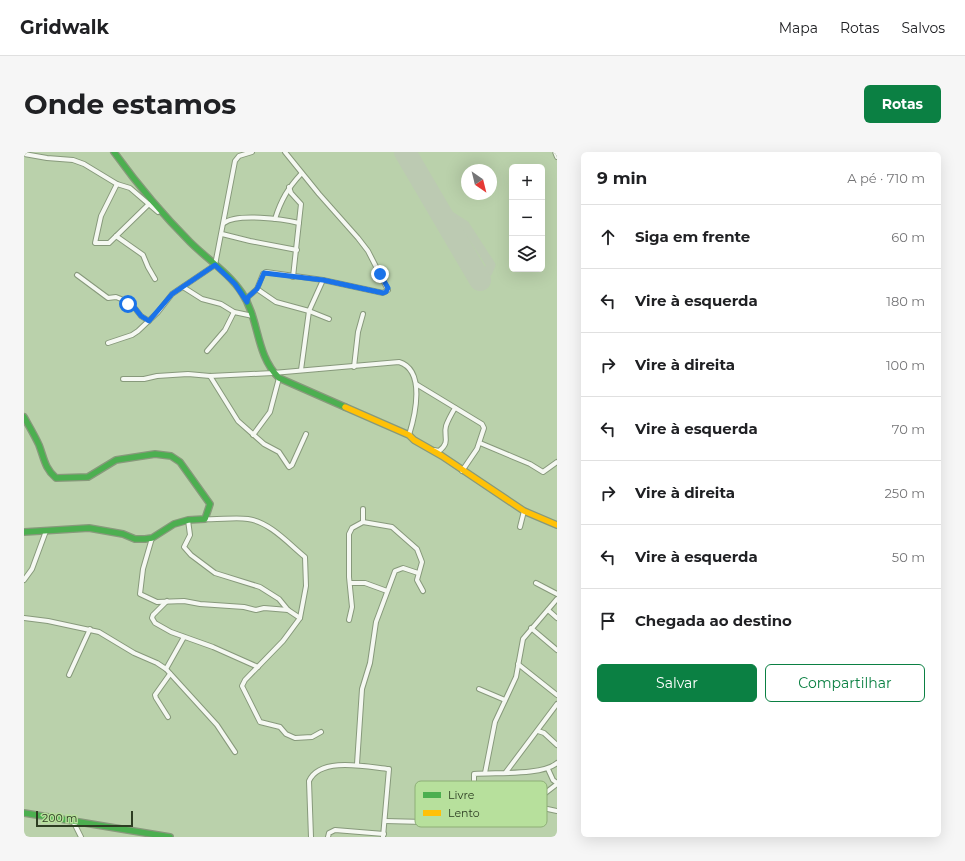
<!DOCTYPE html>
<html lang="pt">
<head>
<meta charset="utf-8">
<style>
	:root { --surface:#fff; --page:#f6f6f6; --text:#202124; --muted:#757577; --line:#e0e0e0; --accent:#0b8043 }
	body { margin:0; font-family:Montserrat,sans-serif; background:var(--page); color:var(--text) }
	.controls { position:absolute; right:12px; top:12px; display:grid; overflow:hidden; border-radius:6px; box-shadow:0 4px 16px #0002 }
	.controls button { width:36px; height:36px; display:grid; place-items:center; padding:0; border:0; border-bottom:1px solid var(--line); background:var(--surface); color:var(--text); font:20px sans-serif }
	.compass { position:absolute; left:437px; top:12px; width:36px; height:36px; border-radius:50%; background:var(--surface); box-shadow:0 4px 16px #0002; rotate:145deg }
	.scale { position:absolute; left:12px; bottom:10px; width:97px; box-sizing:border-box; padding-left:4px; border:2px solid #2d3d22; border-top:0; font-size:11px; line-height:14px; white-space:nowrap; color:#2d3d22; -webkit-text-stroke:3px #b7e09c; paint-order:stroke }
	.stop { position:absolute; width:12px; height:12px; margin:-9px; border:3px solid #1a73e8; border-radius:50%; background:#fff }
	.stop.end { background:#1a73e8; border-color:#fff; box-shadow:0 1px 4px #0008 }
	.list { margin:0; padding:0; list-style:none }
	h2 { display:flex; justify-content:space-between; align-items:center; height:52px; margin:0; padding:0 16px; font-size:17px }
	h2 small { font-size:13px; font-weight:400; color:var(--muted) }
	.list li { display:grid; grid-template-columns:26px 1fr auto; gap:12px; align-items:center; box-sizing:border-box; height:64px; padding:0 16px; border-top:1px solid var(--line) }
	.list b { display:block; font-size:15px; white-space:nowrap }
	.list em { font-size:13px; font-style:normal; color:var(--muted) }
	.actions { display:flex; gap:8px; padding:12px 16px }
	.actions a { flex:1; padding:9px 0; border:1px solid var(--accent); border-radius:6px; text-align:center; font-size:14px; color:var(--accent) }
	.actions .main { background:var(--accent); color:#fff }
	.icon { flex:none; width:22px; height:22px; fill:none; stroke:currentColor; stroke-width:2; stroke-linecap:round; stroke-linejoin:round }
	.map { position:relative; flex:none; width:533px; height:685px; overflow:hidden; border-radius:6px }
	header { display:flex; align-items:center; gap:24px; box-sizing:border-box; height:56px; padding:0 20px; background:var(--surface); border-bottom:1px solid var(--line) }
	header strong { font-size:19px }
	nav { display:flex; gap:22px; margin-inline-start:auto; font-size:14px }
	.intro { display:flex; align-items:center; justify-content:space-between; box-sizing:border-box; height:96px; padding:0 24px }
	h1 { margin:0; font-size:28px }
	.button { padding:10px 18px; border-radius:6px; background:var(--accent); color:#fff; font-size:14px; font-weight:700 }
	main { display:flex; gap:24px; padding:0 24px }
	aside { flex:1; background:var(--surface); border-radius:6px; box-shadow:0 4px 16px #0002 }
	.map>svg:first-child { display:block }
	.lines { fill:none; stroke-linecap:round; stroke-linejoin:round }
	.taxiway { stroke:#bccab2; stroke-width:9 }
	.runway { stroke:#bccab2; stroke-width:22 }
	.street-casing { stroke:#87997b; stroke-width:6 }
	.fast-casing { stroke:#87997b; stroke-width:8 }
	.slow-casing { stroke:#87997b; stroke-width:8 }
	.street { stroke:#f5f8f2; stroke-width:4 }
	.fast { stroke:#4caf50; stroke-width:5.5 }
	.slow { stroke:#ffc107; stroke-width:5.5 }
	.route { stroke:#1a73e8; stroke-width:5 }
	.key { fill:#b7e09c; stroke:#8eaf77; stroke-width:1 }
	.key-label { font-size:11px; fill:#2d3d22 }
</style>
</head>
<body>
<header>
<strong>Gridwalk</strong>
<nav><a>Mapa</a><a>Rotas</a><a>Salvos</a></nav>
</header>
<div class="intro"><h1>Onde estamos</h1><a class="button">Rotas</a></div>
<main>
<div class="map">
<svg width="533" height="685" viewBox="0 0 533 685">
	<rect width="100%" height="100%" fill="#bad1ab"/>
	<g class="lines">
		<!-- taxiway -->
		<polyline class="taxiway" points="411,52 416,57 441,73 467,113 464,120 454,124"/>
		<!-- runway -->
		<polyline class="runway" points="381,0 456,128"/>
		<!-- street casing -->
		<g class="street-casing">
			<g id="street">
				<polyline points="531,0 533,5"/>
				<polyline points="0,2 23,6 49,8 60,12 93,32 106,36 134,60"/>
				<polyline points="93,32 77,64 71,91 85,91 125,52"/>
				<polyline points="265,35 267,41 277,52 269,125"/>
				<path d="M251,67c6,-19 13,-31 26,-45"/>
				<path d="M200,71c13,-10 59,-4 75,0"/>
				<polyline points="198,82 226,89 273,98"/>
				<polyline points="92,84 119,103 124,115 131,127"/>
				<polyline points="53,123 84,146 92,145 97,147 110,155 117,164 125,169"/>
				<polyline points="159,135 178,147 197,152 210,160 229,164"/>
				<polyline points="233,137 252,150 285,159 305,167"/>
				<polyline points="223,150 224,145 233,137 239,122 242,120 299,128 359,141 364,138 344,99 334,86 295,42 261,0"/>
				<polyline points="84,191 108,183 114,179 134,160 148,142 191,113 211,9 215,4 228,0"/>
				<polyline points="183,199 201,178 210,160"/>
				<polyline points="330,215 334,180 339,162"/>
				<polyline points="277,218 285,159 299,128"/>
				<polyline points="186,224 214,269 240,292 255,300 265,315 268,313 282,282"/>
				<path d="M99,227h21l13,-3 31,-2 22,2 63,-3 126,-11c27,8 16,54 10,73"/>
				<polyline points="392,232 458,272 460,276 453,297 438,319"/>
				<polyline points="229,283 246,260 255,226"/>
				<polyline points="456,291 506,312 519,320 533,310"/>
				<path d="M410,298l5,1c12,-9 4,-15 7,-25 2,-6 6,-13 9,-18"/>
				<polyline points="339,357 339,370"/>
				<path d="M181,367c14,1 29,-2 43,0 22,3 41,25 57,38l1,29 -6,32 -17,23 -38,39 -3,6 18,36 20,5 6,7 9,4 17,-1 9,-5"/>
				<polyline points="164,368 166,383 160,395 167,403 191,421 236,435 255,447 264,458 276,466"/>
				<polyline points="496,375 500,359"/>
				<polyline points="128,386 119,417 116,442 133,450 160,449 176,452 220,455 232,458 240,456 264,458"/>
				<polyline points="0,428 8,417 22,379"/>
				<polyline points="326,431 341,431 363,439"/>
				<polyline points="512,431 533,442"/>
				<polyline points="143,449 129,463 128,466 131,471 147,480 189,495 234,515"/>
				<polyline points="524,458 533,466"/>
				<polyline points="0,466 24,469 75,480 110,501 133,511 142,517 193,573 211,600"/>
				<polyline points="325,468 328,455 325,425 325,382 328,376 339,370 368,375 393,397 398,410 393,428 399,439"/>
				<polyline points="507,476 533,498"/>
				<polyline points="494,512 533,543"/>
				<polyline points="142,517 160,485"/>
				<polyline points="45,523 66,477"/>
				<polyline points="455,537 481,548"/>
				<polyline points="144,565 132,546 131,543 146,522"/>
				<polyline points="514,579 520,581 533,593"/>
				<polyline points="333,612 338,537 346,511 352,470 371,419 379,416 394,421"/>
				<polyline points="524,617 529,628 533,631"/>
				<polyline points="482,620 533,552"/>
				<polyline points="461,621 471,570 492,525 499,487 533,447"/>
				<polyline points="517,655 520,642 533,632"/>
				<path d="M450,664v-42c21,-2 68,2 83,-11"/>
				<polyline points="49,669 57,685"/>
				<polyline points="361,669 400,670 433,666 459,663 491,650 533,659"/>
				<path d="M287,685l-2,-56c11,-25 59,-14 80,-12l-6,68"/>
				<polyline points="304,685 305,681 311,678 360,682"/>
			</g>
		</g>
		<!-- fast casing -->
		<g class="fast-casing">
			<g id="fast">
				<path d="M90,0c23,32 48,62 76,90 17,17 39,31 52,51 18,27 13,61 37,85l66,29"/>
				<path d="M0,265c5,9 11,19 15,28 5,13 6,24 17,33l32,-1 28,-17 39,-6 16,2 9,6 30,42 -5,15 -17,1 -14,4 -22,14 -7,1h-10l-12,-5 -34,-6 -65,4"/>
				<polyline points="0,661 146,685"/>
			</g>
		</g>
		<!-- slow casing -->
		<g class="slow-casing">
			<polyline id="slow" points="321,255 385,283 390,288 418,304 500,359 533,373"/>
		</g>
		<!-- street -->
		<use href="#street" class="street"/>
		<!-- fast -->
		<use href="#fast" class="fast"/>
		<!-- slow -->
		<use href="#slow" class="slow"/>
	</g>
	<g class="lines">
		<!-- route -->
		<polyline class="route" points="104,152 110,155 117,164 125,169 148,142 191,113 211,132 223,150 224,145 233,137 240,121 299,128 359,141 362,140 364,136 356,122"/>
	</g>
	<!-- legend -->
	<rect x="391" y="629" width="132" height="46" rx="6" class="key"/>
	<rect x="399" y="640" width="18" height="6" fill="#4caf50"/>
	<rect x="399" y="658" width="18" height="6" fill="#ffc107"/>
	<g class="key-label">
		<text x="424" y="647">Livre</text>
		<text x="424" y="665">Lento</text>
	</g>
</svg>
<div class="controls">
<button>+</button>
<button>−</button>
<button><svg class="icon" aria-label="layers" viewBox="0 0 24 24"><path d="M12 4l9 5-9 5-9-5zM3 14l9 5 9-5"/></svg></button>
</div>
<svg class="compass" viewBox="-18 -18 36 36"><path d="M0-13l5 13h-10z" fill="#e53935"/><path d="M0 13l5-13h-10z" fill="#757577"/></svg>
<div class="scale">200 m</div>
<div class="stop" style="left:104px;top:152px"></div>
<div class="stop end" style="left:356px;top:122px"></div>
</div>
<aside>
<h2>9 min<small>A pé · 710 m</small></h2>
<ul class="list">
<li><svg class="icon" aria-label="ahead" viewBox="0 0 24 24"><path d="M12 20V5M6 11l6-6 6 6"/></svg><div><b>Siga em frente</b></div><em>60 m</em></li>
<li><svg class="icon" aria-label="left" viewBox="0 0 24 24"><path d="M17 20v-9H6M10 6l-5 5 5 5"/></svg><div><b>Vire à esquerda</b></div><em>180 m</em></li>
<li><svg class="icon" aria-label="right" viewBox="0 0 24 24"><path d="M7 20v-9h11M14 6l5 5-5 5"/></svg><div><b>Vire à direita</b></div><em>100 m</em></li>
<li><svg class="icon" aria-label="left" viewBox="0 0 24 24"><path d="M17 20v-9H6M10 6l-5 5 5 5"/></svg><div><b>Vire à esquerda</b></div><em>70 m</em></li>
<li><svg class="icon" aria-label="right" viewBox="0 0 24 24"><path d="M7 20v-9h11M14 6l5 5-5 5"/></svg><div><b>Vire à direita</b></div><em>250 m</em></li>
<li><svg class="icon" aria-label="left" viewBox="0 0 24 24"><path d="M17 20v-9H6M10 6l-5 5 5 5"/></svg><div><b>Vire à esquerda</b></div><em>50 m</em></li>
<li><svg class="icon" aria-label="arrive" viewBox="0 0 24 24"><path d="M6 21V4h12l-3 4 3 4H6"/></svg><div><b>Chegada ao destino</b></div></li>
</ul>
<div class="actions"><a class="main">Salvar</a><a>Compartilhar</a></div>
</aside>
</main>
</body>
</html>
